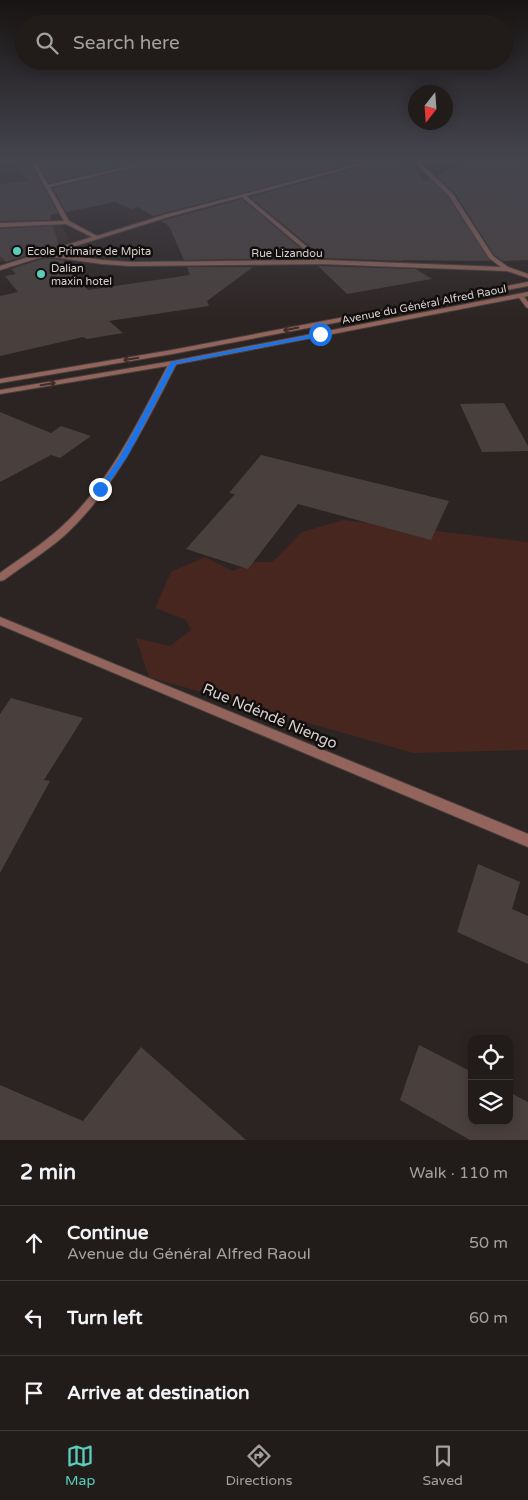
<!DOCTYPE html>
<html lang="en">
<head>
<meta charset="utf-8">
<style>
	:root { --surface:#211b1a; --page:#292423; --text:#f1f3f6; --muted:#a2a1a2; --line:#3e3939; --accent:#5acebc }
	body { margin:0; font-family:"Varela Round",sans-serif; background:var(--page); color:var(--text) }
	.controls { position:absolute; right:15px; bottom:15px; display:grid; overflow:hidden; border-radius:10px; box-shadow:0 2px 12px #0003 }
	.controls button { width:45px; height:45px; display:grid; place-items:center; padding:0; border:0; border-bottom:1px solid var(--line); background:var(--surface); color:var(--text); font:25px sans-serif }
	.compass { position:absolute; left:408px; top:85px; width:45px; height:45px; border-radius:50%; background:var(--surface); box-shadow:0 2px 12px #0003; rotate:197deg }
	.stop { position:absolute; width:15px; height:15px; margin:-11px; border:4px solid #1a73e8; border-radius:50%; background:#fff }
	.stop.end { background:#1a73e8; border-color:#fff; box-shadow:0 1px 5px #0008 }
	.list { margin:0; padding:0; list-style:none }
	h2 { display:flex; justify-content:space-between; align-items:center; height:65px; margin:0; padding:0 20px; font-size:21px }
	h2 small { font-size:16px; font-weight:400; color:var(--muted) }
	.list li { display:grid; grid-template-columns:32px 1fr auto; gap:15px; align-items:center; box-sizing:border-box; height:75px; padding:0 20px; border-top:1px solid var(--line) }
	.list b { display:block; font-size:19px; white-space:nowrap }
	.list p { margin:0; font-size:16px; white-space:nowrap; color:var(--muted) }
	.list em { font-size:16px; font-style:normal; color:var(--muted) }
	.icon { flex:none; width:28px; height:28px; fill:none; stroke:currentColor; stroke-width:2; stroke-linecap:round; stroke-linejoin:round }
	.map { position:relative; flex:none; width:528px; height:1140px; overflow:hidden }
	.search { position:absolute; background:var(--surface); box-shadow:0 2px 12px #0003; left:15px; right:15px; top:15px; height:55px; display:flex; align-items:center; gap:12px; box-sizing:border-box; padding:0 18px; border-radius:28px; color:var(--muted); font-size:19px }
	.sheet { height:290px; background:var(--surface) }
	nav { display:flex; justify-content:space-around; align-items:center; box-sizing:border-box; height:70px; border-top:1px solid var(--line); background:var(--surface); font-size:14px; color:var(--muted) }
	nav a { display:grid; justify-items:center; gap:2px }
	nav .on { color:var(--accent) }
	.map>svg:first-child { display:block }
	.built { fill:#3a2b28 }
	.green { fill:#47261f }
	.building { fill:#49403e }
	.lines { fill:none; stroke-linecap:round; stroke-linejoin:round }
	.minor-casing { stroke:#47403e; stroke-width:2 }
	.tertiary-casing { stroke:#47403e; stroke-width:2 }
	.minor { fill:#93645b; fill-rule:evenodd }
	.tertiary { fill:#93645b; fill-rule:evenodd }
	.oneway { stroke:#3f2c28 }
	.route { fill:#1a73e8 }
	.poi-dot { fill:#5acebc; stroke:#120e0d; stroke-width:2 }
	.labels { text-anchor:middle; stroke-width:5; stroke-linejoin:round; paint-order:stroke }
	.far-poi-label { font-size:11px; fill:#d6d1cf; stroke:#120e0d; text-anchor:start }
	.far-street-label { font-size:11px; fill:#d6d1cf; stroke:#120e0d }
	.near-street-label { font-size:15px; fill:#d6d1cf; stroke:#120e0d }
</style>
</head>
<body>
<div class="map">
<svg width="528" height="1140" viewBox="0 0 528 1140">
	<rect width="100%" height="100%" fill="#2c2422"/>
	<!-- built -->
	<polygon class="built" points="60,223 69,239 0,262 0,226"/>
	<!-- green -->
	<polygon class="green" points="343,520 528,542 528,750 413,753 149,677 136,638 170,646 191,630 186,620 155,608 171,572 205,557 233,571 253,562 273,562 302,532"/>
	<!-- building -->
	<g class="building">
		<polygon points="50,161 144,161 49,183 38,162"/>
		<polygon points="159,161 349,161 349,165 153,216 138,207 132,209 115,202 66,212 53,188"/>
		<polygon points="397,161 404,164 413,164 424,182 430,179 448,197 490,261 401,260 404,261 324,258 250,197 378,162"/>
		<polygon points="467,161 518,161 528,170 528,260 503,261 494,255 455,193 436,176"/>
		<polygon points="30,163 58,213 50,215 51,220 0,221 0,184 29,181 14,165"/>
		<polygon points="242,199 312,258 303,251 253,255 253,259 184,260 169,226 161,221"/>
		<polygon points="53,226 59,246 6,262 0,256 0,229"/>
		<polygon points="45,258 63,260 88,290 190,275 187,267 253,267 207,301 209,306 109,321 123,333 87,339 83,337 0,356 0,296 18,292 5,276 16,274 11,269"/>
		<polygon points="318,266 416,269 432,279 347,294"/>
		<polygon points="504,403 528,446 528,451 482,452 460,404"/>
		<polygon points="0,412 51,433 61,426 91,436 60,458 51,455 0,482"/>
		<polygon points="261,455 449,501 431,540 298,504 248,569 186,549 235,494 229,493"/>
		<polygon points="11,698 83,718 44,780 50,781 0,873 0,714"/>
		<polygon points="478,864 520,882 512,909 528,916 528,964 457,932"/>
		<polygon points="419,1045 472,1072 472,1121 509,1121 509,1092 528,1102 528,1140 470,1140 400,1100"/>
		<polygon points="141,1047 246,1140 0,1140 0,1085 83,1121"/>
	</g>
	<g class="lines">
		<!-- minor casing -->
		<g class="minor-casing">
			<g id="minor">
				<path d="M31,161h4l13,24 103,-24h6l-107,26 19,34 28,15 67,-21 206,-54h6l-130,35 77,64 178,7 -12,-9 -40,-62 -35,-35h4l35,33 40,62 15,11 20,7v4l-21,-7 -185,-7 -192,2 -28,-2 -57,-8 -45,14v-4l92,-29 -26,-13 -66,3v-4l64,-2zM242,197l75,63 -187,2 -28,-2 -49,-7 115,-36z"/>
				<polygon points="518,294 522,294 528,302 528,308 526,307 517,295"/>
				<path d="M173,361l4,2c-32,61 -61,125 -112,172 -19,17 -41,30 -61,45l-4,1v-8c19,-14 40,-27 58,-43 51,-45 80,-108 111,-167z"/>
				<polygon points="0,617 528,834 528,847 0,625"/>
			</g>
		</g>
		<!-- tertiary casing -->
		<g class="tertiary-casing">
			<g id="tertiary">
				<polygon points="528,282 528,286 172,354 0,383 0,379 172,350"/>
				<polygon points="528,292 528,296 173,365 0,394 0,390 173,361"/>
			</g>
		</g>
		<!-- minor -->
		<use href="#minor" class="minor"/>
		<!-- tertiary -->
		<use href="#tertiary" class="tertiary"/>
	</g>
	<!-- one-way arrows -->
	<defs><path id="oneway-shaft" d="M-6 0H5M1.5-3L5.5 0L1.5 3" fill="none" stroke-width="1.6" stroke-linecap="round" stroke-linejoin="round" transform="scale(1.25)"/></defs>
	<g class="oneway">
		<use href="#oneway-shaft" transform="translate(291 329) rotate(169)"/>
		<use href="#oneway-shaft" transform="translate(131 359) rotate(170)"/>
		<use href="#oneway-shaft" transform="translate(48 384) rotate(-10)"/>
	</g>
	<!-- sky -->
	<linearGradient id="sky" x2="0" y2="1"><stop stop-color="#181413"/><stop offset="0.5" stop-color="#45454f"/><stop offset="1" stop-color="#45454f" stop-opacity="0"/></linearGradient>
	<rect width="528" height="320" fill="url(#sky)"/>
	<!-- route -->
	<polygon class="route" points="320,333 322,336 176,364 127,457 103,491 97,491 120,457 171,362"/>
	<!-- markers -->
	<g class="poi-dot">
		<circle cx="17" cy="251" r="5"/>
		<circle cx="41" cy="274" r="5"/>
	</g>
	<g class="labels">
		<!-- far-poi labels -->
		<g class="far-poi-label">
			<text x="27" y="255">Ecole Primaire de Mpita</text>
			<text x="51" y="272">Dalian<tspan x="51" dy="13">maxin hotel</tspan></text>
		</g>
		<!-- far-street labels -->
		<g class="far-street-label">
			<text x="287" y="257">Rue Lizandou</text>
			<text transform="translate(424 304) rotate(-11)" y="4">Avenue du Général Alfred Raoul</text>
		</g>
		<!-- near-street labels -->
		<g class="near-street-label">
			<text transform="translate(270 716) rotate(23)" y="5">Rue Ndéndé Niengo</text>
		</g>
	</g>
</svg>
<div class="controls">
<button><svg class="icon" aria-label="locate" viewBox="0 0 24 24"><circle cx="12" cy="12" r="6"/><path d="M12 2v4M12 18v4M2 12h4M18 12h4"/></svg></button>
<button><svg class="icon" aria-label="layers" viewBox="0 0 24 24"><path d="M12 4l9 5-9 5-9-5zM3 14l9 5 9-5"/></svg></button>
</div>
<svg class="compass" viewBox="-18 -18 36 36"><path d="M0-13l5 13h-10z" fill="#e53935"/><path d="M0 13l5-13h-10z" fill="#a2a1a2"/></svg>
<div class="stop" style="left:320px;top:334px"></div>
<div class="stop end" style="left:100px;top:489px"></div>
<div class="search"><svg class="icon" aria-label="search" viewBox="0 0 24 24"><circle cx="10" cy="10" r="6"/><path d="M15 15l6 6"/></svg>Search here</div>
</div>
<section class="sheet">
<h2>2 min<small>Walk · 110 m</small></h2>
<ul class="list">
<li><svg class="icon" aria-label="ahead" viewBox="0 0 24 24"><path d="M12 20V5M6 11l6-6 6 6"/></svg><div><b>Continue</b><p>Avenue du Général Alfred Raoul</p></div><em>50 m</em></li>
<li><svg class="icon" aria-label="left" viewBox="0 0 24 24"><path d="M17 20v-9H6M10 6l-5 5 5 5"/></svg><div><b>Turn left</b></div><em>60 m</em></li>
<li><svg class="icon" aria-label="arrive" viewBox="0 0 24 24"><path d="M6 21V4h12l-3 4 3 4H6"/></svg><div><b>Arrive at destination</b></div></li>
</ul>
</section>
<nav>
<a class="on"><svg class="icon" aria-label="map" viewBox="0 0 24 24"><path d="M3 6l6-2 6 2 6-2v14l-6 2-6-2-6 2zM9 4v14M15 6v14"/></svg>Map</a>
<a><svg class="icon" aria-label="directions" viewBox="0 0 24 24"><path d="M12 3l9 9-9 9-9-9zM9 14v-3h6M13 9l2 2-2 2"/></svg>Directions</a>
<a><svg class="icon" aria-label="saved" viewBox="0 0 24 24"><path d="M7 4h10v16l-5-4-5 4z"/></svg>Saved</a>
</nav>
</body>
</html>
